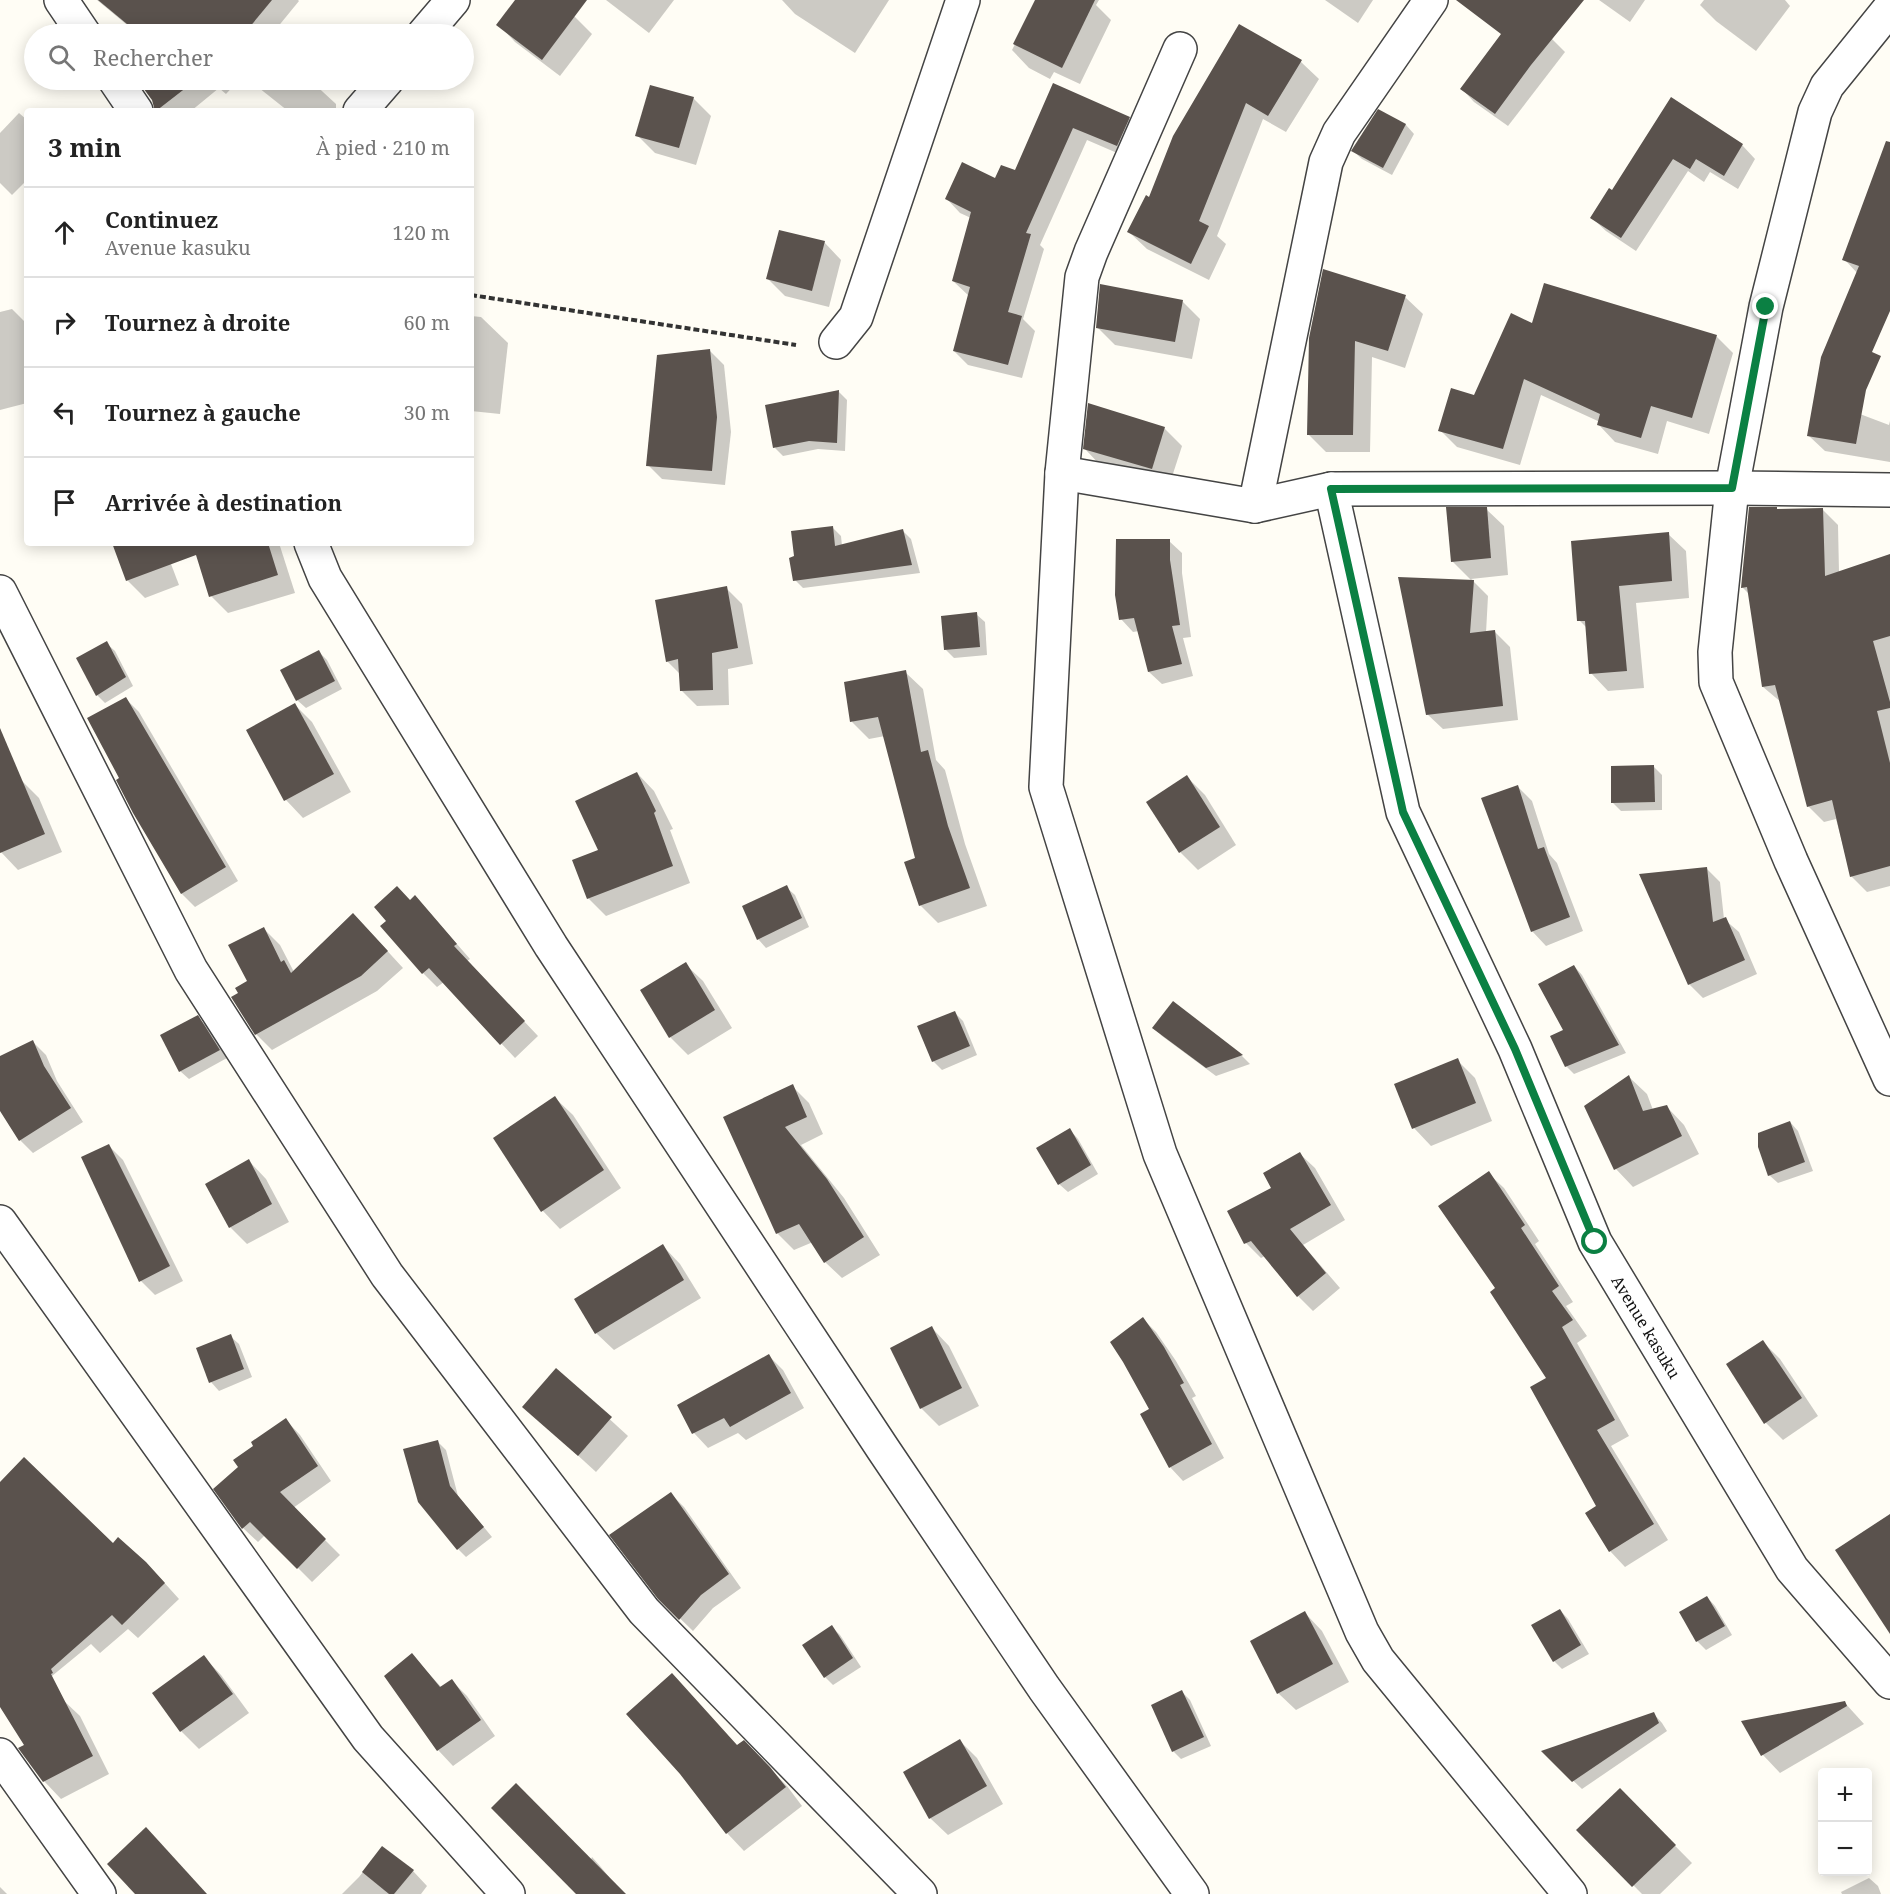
<!DOCTYPE html>
<html lang="fr">
<head>
<meta charset="utf-8">
<style>
	:root { --surface:#fff; --page:#f2f2f2; --text:#222; --muted:#767676; --line:#e0e0e0 }
	body { margin:0; font-family:"Noto Serif",serif; background:var(--page); color:var(--text) }
	.controls { position:absolute; right:18px; bottom:18px; display:grid; overflow:hidden; border-radius:6px; box-shadow:0 3px 15px #0003 }
	.controls button { width:54px; height:54px; display:grid; place-items:center; padding:0; border:0; border-bottom:2px solid var(--line); background:var(--surface); color:var(--text); font:30px sans-serif }
	.stop { position:absolute; width:18px; height:18px; margin:-14px; border:4px solid #0b8043; border-radius:50%; background:#fff }
	.stop.end { background:#0b8043; border-color:#fff; box-shadow:0 2px 6px #0008 }
	.list { margin:0; padding:0; list-style:none }
	h2 { display:flex; justify-content:space-between; align-items:center; height:78px; margin:0; padding:0 24px; font-size:26px }
	h2 small { font-size:20px; font-weight:400; color:var(--muted) }
	.list li { display:grid; grid-template-columns:39px 1fr auto; gap:18px; align-items:center; box-sizing:border-box; height:90px; padding:0 24px; border-top:2px solid var(--line) }
	.list b { display:block; font-size:22px; white-space:nowrap }
	.list p { margin:0; font-size:20px; white-space:nowrap; color:var(--muted) }
	.list em { font-size:20px; font-style:normal; color:var(--muted) }
	.icon { flex:none; width:33px; height:33px; fill:none; stroke:currentColor; stroke-width:2; stroke-linecap:round; stroke-linejoin:round }
	.map { position:relative; flex:none; width:1890px; height:1894px; overflow:hidden }
	.search { position:absolute; background:var(--surface); box-shadow:0 3px 15px #0003; left:24px; top:24px; width:450px; height:66px; display:flex; align-items:center; gap:15px; box-sizing:border-box; padding:0 21px; border-radius:33px; color:var(--muted); font-size:22px }
	.panel { position:absolute; background:var(--surface); box-shadow:0 3px 15px #0003; left:24px; top:108px; width:450px; height:438px; border-radius:6px }
	.map>svg:first-child { display:block }
	.shadow { fill:#0003 }
	.building { fill:#5a524d }
	.lines { fill:none; stroke-linecap:round; stroke-linejoin:round }
	.minor-casing { stroke:#444; stroke-width:36 }
	.path { stroke:#333; stroke-width:4; stroke-dasharray:6 3; stroke-linecap:butt }
	.minor { stroke:#fff; stroke-width:33 }
	.route { stroke:#0b8043; stroke-width:8 }
	.labels { text-anchor:middle; stroke-width:6; stroke-linejoin:round; paint-order:stroke }
	.street-label { font-size:16px; fill:#111; stroke:#fff }
</style>
</head>
<body>
<div class="map">
<svg width="1890" height="1894" viewBox="0 0 1890 1894">
	<rect width="100%" height="100%" fill="#fffdf5"/>
	<!-- shadow -->
	<g class="shadow">
		<polygon points="97,0 298,0 299,1 272,34 138,34"/>
		<polygon points="516,0 553,0 575,17 592,34 560,76 515,42 498,24"/>
		<polygon points="606,0 674,0 649,33"/>
		<polygon points="782,0 889,0 855,53 795,14"/>
		<polygon points="1037,0 1099,0 1096,5 1111,20 1080,84 1054,72 1050,79 1029,68 1012,50"/>
		<polygon points="1325,0 1373,0 1358,23"/>
		<polygon points="1599,0 1645,0 1630,22"/>
		<polygon points="1704,0 1785,0 1790,6 1756,51 1716,21 1700,5"/>
		<polygon points="1518,13 1552,39 1565,52 1508,126 1474,102 1462,89"/>
		<polygon points="1240,26 1301,62 1319,79 1286,132 1263,119 1217,236 1226,244 1209,280 1147,249 1129,232 1150,199"/>
		<polygon points="142,80 239,80 226,94 219,88 191,111 155,111 153,100 140,81"/>
		<polygon points="249,80 310,80 336,104 336,111 288,111"/>
		<polygon points="1054,85 1129,118 1143,132 1131,159 1087,140 1040,245 1044,249 1023,319 1035,331 1022,378 968,365 954,351 969,296 953,281 971,218 960,213 947,199 1015,172"/>
		<polygon points="693,98 711,116 696,165 655,153 637,135"/>
		<polygon points="1672,99 1742,145 1755,159 1738,189 1710,172 1704,182 1688,171 1636,251 1606,231 1592,218 1612,192"/>
		<polygon points="1379,111 1406,125 1414,134 1392,175 1362,159 1353,151"/>
		<polygon points="19,113 27,120 27,180 12,195 0,183 0,133"/>
		<polygon points="1890,210 1890,287 1861,277 1844,259"/>
		<polygon points="824,242 841,260 829,307 785,296 768,279"/>
		<polygon points="1405,297 1423,314 1405,368 1372,357 1370,452 1326,452 1308,434 1310,339"/>
		<polygon points="1182,301 1200,319 1192,359 1115,345 1097,327"/>
		<polygon points="12,309 27,324 27,403 0,410 0,312"/>
		<polygon points="471,316 481,317 508,343 500,414 471,411"/>
		<polygon points="1532,325 1716,336 1733,353 1709,434 1667,421 1658,454 1615,442 1599,425 1600,422 1541,395 1520,465 1457,447 1440,430 1475,396"/>
		<polygon points="710,351 724,365 731,432 725,485 662,479 648,465"/>
		<polygon points="839,392 847,400 845,451 818,449 783,456 775,448"/>
		<polygon points="1815,397 1889,425 1890,421 1890,462 1825,451 1809,436"/>
		<polygon points="1164,428 1182,446 1169,486 1102,467 1085,449"/>
		<polygon points="1486,509 1504,526 1508,575 1471,579 1488,596 1486,633 1495,632 1510,647 1518,720 1443,729 1427,714 1472,581 1452,561"/>
		<polygon points="1822,509 1838,525 1839,572 1890,555 1890,886 1867,892 1851,876 1836,819 1824,822 1808,806 1781,702 1763,687 1750,595 1742,587 1778,511"/>
		<polygon points="832,527 841,536 842,546 902,530 911,539 920,573 803,588 795,580"/>
		<polygon points="1668,534 1686,551 1689,598 1636,603 1644,688 1608,691 1591,673 1587,628 1579,620"/>
		<polygon points="1169,541 1182,553 1182,573 1191,637 1183,638 1193,676 1162,684 1149,672 1139,631 1133,632 1121,619"/>
		<polygon points="114,543 163,543 179,585 145,598 127,580"/>
		<polygon points="209,543 279,543 295,593 228,613 211,596"/>
		<polygon points="726,588 742,604 753,664 728,669 729,705 697,706 681,690 681,675 667,661"/>
		<polygon points="976,614 985,622 987,655 954,658 945,649"/>
		<polygon points="106,643 115,651 133,686 105,703 97,695"/>
		<polygon points="319,652 327,660 342,689 306,708 297,700"/>
		<polygon points="905,672 923,689 936,760 945,770 965,844 987,906 938,923 920,905 917,859 885,736 869,739 852,722"/>
		<polygon points="126,699 139,712 238,881 195,907 182,894 134,812 122,779"/>
		<polygon points="295,705 312,722 351,792 303,818 286,800 248,731"/>
		<polygon points="1654,767 1662,775 1662,810 1621,811 1612,802"/>
		<polygon points="637,773 654,791 673,829 670,830 690,883 606,916 588,898 600,851"/>
		<polygon points="1187,777 1205,795 1236,845 1198,870 1180,852 1149,802"/>
		<polygon points="22,781 39,798 62,852 18,870 0,851 0,790"/>
		<polygon points="1518,787 1532,801 1549,854 1557,863 1583,931 1546,946 1532,931"/>
		<polygon points="1706,868 1720,882 1724,919 1739,932 1757,974 1703,998 1689,984"/>
		<polygon points="786,887 795,895 809,927 766,948 758,939"/>
		<polygon points="410,901 429,912 470,959 467,961 538,1036 515,1058 444,982 437,987 423,973"/>
		<polygon points="264,929 280,945 294,972 369,931 403,968 377,991 272,1050 256,1034 240,994 249,982"/>
		<polygon points="685,964 703,981 732,1028 688,1055 670,1037"/>
		<polygon points="1574,966 1582,975 1626,1053 1574,1074 1566,1066 1565,1031"/>
		<polygon points="1174,1003 1242,1056 1250,1064 1216,1076 1162,1036 1154,1028"/>
		<polygon points="954,1012 963,1021 977,1055 942,1070 933,1061"/>
		<polygon points="197,1017 206,1025 227,1058 189,1079 180,1071"/>
		<polygon points="33,1042 46,1055 57,1081 83,1122 33,1153 20,1140 0,1108 0,1057"/>
		<polygon points="1457,1060 1475,1078 1492,1121 1431,1146 1414,1128 1396,1085"/>
		<polygon points="1629,1077 1647,1094 1653,1110 1667,1107 1684,1125 1699,1154 1633,1187 1616,1169 1586,1107"/>
		<polygon points="792,1086 809,1103 823,1134 801,1145 844,1198 880,1255 842,1278 825,1262 813,1242 794,1250 777,1233 725,1118"/>
		<polygon points="555,1098 573,1115 621,1188 560,1229 543,1211 495,1138"/>
		<polygon points="1790,1122 1798,1131 1813,1171 1778,1183 1769,1175"/>
		<polygon points="1070,1130 1078,1139 1098,1174 1068,1192 1059,1184"/>
		<polygon points="108,1145 123,1160 183,1281 155,1295 141,1281"/>
		<polygon points="1300,1154 1315,1168 1345,1220 1303,1245 1340,1288 1313,1311 1298,1296 1265,1256 1261,1258 1246,1243 1229,1212 1273,1188"/>
		<polygon points="249,1161 266,1179 289,1222 247,1244 230,1227"/>
		<polygon points="1488,1173 1504,1188 1539,1241 1535,1244 1573,1302 1566,1306 1587,1336 1577,1343 1629,1436 1611,1446 1668,1540 1625,1567 1610,1551 1587,1513 1598,1507 1549,1378 1497,1289"/>
		<polygon points="663,1246 680,1264 701,1298 614,1350 596,1333"/>
		<polygon points="1143,1319 1156,1332 1176,1361 1196,1396 1192,1398 1224,1458 1183,1481 1170,1467 1142,1414 1151,1409"/>
		<polygon points="932,1328 949,1346 979,1406 939,1426 921,1408"/>
		<polygon points="230,1336 239,1344 252,1377 219,1391 211,1382"/>
		<polygon points="1763,1342 1780,1359 1818,1416 1783,1440 1766,1423"/>
		<polygon points="769,1356 783,1370 804,1408 746,1440 738,1433 708,1448 694,1433 679,1405"/>
		<polygon points="556,1370 628,1436 596,1472 525,1407"/>
		<polygon points="286,1420 300,1435 331,1481 293,1508 340,1555 312,1582 265,1535 258,1542 243,1528 240,1467"/>
		<polygon points="437,1441 446,1450 458,1496 492,1537 466,1557 458,1549"/>
		<polygon points="0,1484 113,1545 161,1579 179,1599 138,1638 128,1629 100,1653 91,1644 41,1685 0,1641"/>
		<polygon points="671,1494 684,1507 741,1588 713,1608 693,1631 659,1598"/>
		<polygon points="1707,1597 1715,1606 1732,1635 1706,1650 1697,1641"/>
		<polygon points="1560,1610 1568,1619 1589,1654 1562,1669 1554,1661"/>
		<polygon points="1305,1613 1322,1631 1349,1682 1296,1710 1278,1693"/>
		<polygon points="832,1627 840,1635 861,1667 833,1685 825,1677"/>
		<polygon points="412,1655 442,1688 452,1681 467,1696 495,1736 453,1766 438,1750"/>
		<polygon points="204,1657 221,1675 249,1713 199,1749 181,1731 154,1694"/>
		<polygon points="1182,1692 1190,1700 1211,1746 1181,1759 1173,1751"/>
		<polygon points="62,1699 80,1716 109,1774 61,1799 44,1781 26,1745"/>
		<polygon points="1845,1703 1864,1724 1780,1773 1763,1755 1744,1722"/>
		<polygon points="1654,1714 1662,1723 1667,1731 1582,1789 1543,1752"/>
		<polygon points="960,1741 977,1758 1003,1804 948,1835 930,1818"/>
		<polygon points="743,1742 787,1786 802,1806 744,1851 727,1833 681,1773"/>
		<polygon points="1620,1790 1692,1863 1660,1894 1642,1894 1579,1830"/>
		<polygon points="382,1848 413,1871 427,1886 421,1894 342,1894 359,1877"/>
		<polygon points="592,1857 600,1866 623,1894 578,1894"/>
		<polygon points="1869,1878 1878,1886 1881,1894 1842,1894 1841,1892"/>
		<polygon points="0,1887 7,1894 0,1894"/>
	</g>
	<!-- building -->
	<g class="building">
		<polygon points="98,0 272,0 244,34 139,34"/>
		<polygon points="515,0 587,0 542,60 496,25"/>
		<polygon points="1035,0 1095,0 1062,68 1013,44"/>
		<polygon points="1456,0 1584,0 1531,65 1495,114 1460,89 1501,34"/>
		<polygon points="1239,24 1302,60 1268,116 1246,103 1199,221 1209,226 1191,264 1127,232 1146,195 1149,197 1173,136"/>
		<polygon points="140,80 196,80 156,111 155,111 152,100 138,81"/>
		<polygon points="1053,83 1130,117 1117,146 1073,128 1026,233 1031,234 1008,312 1022,316 1008,365 953,351 970,287 952,281 971,212 945,199 962,162 995,178 1001,165 1015,170"/>
		<polygon points="650,85 694,97 679,148 635,136"/>
		<polygon points="1671,97 1743,144 1724,176 1696,159 1690,169 1673,159 1621,238 1590,218 1609,188 1612,190"/>
		<polygon points="1378,109 1406,124 1383,168 1351,151"/>
		<polygon points="1886,141 1890,142 1890,311 1872,352 1881,356 1866,390 1856,444 1807,436 1821,357 1859,266 1842,260"/>
		<polygon points="779,230 825,241 812,291 766,279"/>
		<polygon points="1323,269 1406,295 1388,351 1355,341 1353,435 1307,435 1309,338"/>
		<polygon points="1544,283 1717,335 1692,418 1651,406 1641,438 1597,425 1600,414 1524,379 1503,449 1438,431 1451,388 1474,395 1511,313 1532,323"/>
		<polygon points="1100,284 1183,300 1175,342 1096,328"/>
		<polygon points="710,349 717,417 712,471 646,466 657,355"/>
		<polygon points="839,390 837,443 809,441 773,448 765,405"/>
		<polygon points="1088,403 1165,427 1152,469 1083,449"/>
		<polygon points="1446,507 1487,507 1491,558 1451,562"/>
		<polygon points="1749,507 1777,507 1777,509 1823,508 1825,576 1890,554 1890,636 1873,641 1890,702 1890,708 1877,711 1890,763 1890,866 1850,877 1832,800 1807,807 1775,685 1762,687 1747,587 1741,588"/>
		<polygon points="833,526 835,546 903,529 912,565 793,581 789,558 794,556 791,531"/>
		<polygon points="1669,532 1672,581 1619,586 1627,671 1589,674 1585,621 1577,621 1571,541"/>
		<polygon points="1116,539 1170,539 1170,560 1180,625 1172,626 1182,664 1148,672 1134,618 1119,620 1115,595"/>
		<polygon points="112,543 268,543 278,575 209,597 196,555 126,581"/>
		<polygon points="1398,577 1474,580 1470,633 1495,630 1503,706 1426,715"/>
		<polygon points="727,586 738,648 712,653 713,690 680,691 678,659 666,662 655,600"/>
		<polygon points="977,612 980,647 944,650 941,616"/>
		<polygon points="107,641 126,677 96,696 76,658"/>
		<polygon points="319,650 335,681 296,701 280,670"/>
		<polygon points="906,670 921,752 928,750 948,826 970,888 919,906 904,862 915,858 878,717 850,722 844,682"/>
		<polygon points="126,697 226,867 181,894 133,813 116,780 119,778 87,718"/>
		<polygon points="295,703 334,774 284,801 246,730"/>
		<polygon points="0,728 45,834 0,853"/>
		<polygon points="1654,765 1655,802 1611,803 1611,766"/>
		<polygon points="637,772 656,811 654,813 673,866 587,899 572,860 598,850 575,801"/>
		<polygon points="1187,775 1220,827 1179,853 1146,802"/>
		<polygon points="1518,785 1538,849 1544,847 1570,917 1531,932 1481,798"/>
		<polygon points="1707,867 1713,922 1726,917 1745,960 1688,985 1639,874"/>
		<polygon points="787,885 802,918 757,940 742,906"/>
		<polygon points="397,886 410,900 415,895 457,944 454,946 525,1021 500,1045 429,968 422,974 380,926 386,921 374,907"/>
		<polygon points="353,913 388,951 361,976 255,1035 231,997 238,993 235,988 247,981 228,945 264,927 281,962 284,960 291,973"/>
		<polygon points="686,962 715,1010 669,1038 640,990"/>
		<polygon points="1574,965 1619,1045 1565,1067 1550,1036 1563,1030 1538,984"/>
		<polygon points="1173,1001 1243,1055 1206,1068 1152,1028"/>
		<polygon points="955,1011 970,1046 932,1062 917,1026"/>
		<polygon points="198,1015 220,1050 179,1072 160,1035"/>
		<polygon points="33,1040 44,1066 71,1108 19,1141 0,1111 0,1056"/>
		<polygon points="1458,1058 1476,1103 1412,1129 1394,1084"/>
		<polygon points="1629,1075 1643,1111 1667,1105 1682,1136 1614,1170 1584,1106"/>
		<polygon points="793,1084 807,1117 785,1127 827,1179 864,1237 824,1263 799,1224 776,1234 723,1117"/>
		<polygon points="555,1096 604,1170 541,1212 493,1138"/>
		<polygon points="1790,1121 1805,1162 1768,1176 1758,1147 1758,1133"/>
		<polygon points="1070,1128 1091,1165 1058,1185 1036,1148"/>
		<polygon points="109,1144 170,1266 139,1282 81,1157"/>
		<polygon points="1300,1152 1331,1205 1290,1229 1326,1273 1297,1297 1251,1241 1244,1244 1227,1211 1271,1188 1263,1173"/>
		<polygon points="249,1159 272,1204 229,1228 205,1184"/>
		<polygon points="1489,1171 1525,1225 1521,1228 1559,1286 1552,1291 1573,1320 1562,1327 1615,1420 1597,1430 1654,1524 1609,1552 1585,1513 1596,1506 1530,1387 1546,1378 1490,1292 1495,1288 1438,1206"/>
		<polygon points="663,1244 684,1280 595,1334 574,1299"/>
		<polygon points="1143,1317 1164,1347 1184,1383 1180,1385 1212,1444 1169,1468 1140,1414 1149,1409 1123,1362 1110,1342"/>
		<polygon points="932,1326 962,1388 920,1409 890,1348"/>
		<polygon points="231,1334 244,1369 209,1383 196,1348"/>
		<polygon points="1763,1340 1802,1398 1764,1424 1726,1364"/>
		<polygon points="769,1354 791,1393 730,1427 724,1418 692,1434 677,1405"/>
		<polygon points="556,1368 612,1417 578,1456 522,1407"/>
		<polygon points="286,1418 318,1466 280,1492 326,1539 297,1569 250,1522 242,1529 213,1489 238,1467 233,1460 253,1446 251,1442"/>
		<polygon points="438,1440 450,1486 484,1527 457,1550 418,1502 403,1449"/>
		<polygon points="24,1457 113,1543 118,1537 146,1562 165,1583 122,1625 112,1615 51,1669 53,1673 51,1674 93,1756 43,1782 18,1748 24,1745 0,1707 0,1482"/>
		<polygon points="671,1492 729,1574 701,1595 679,1620 658,1599 609,1535"/>
		<polygon points="1890,1514 1890,1634 1835,1550"/>
		<polygon points="1707,1596 1725,1626 1696,1642 1679,1612"/>
		<polygon points="1560,1609 1581,1645 1553,1662 1531,1625"/>
		<polygon points="1305,1611 1333,1664 1277,1694 1250,1641"/>
		<polygon points="832,1625 853,1658 824,1678 802,1645"/>
		<polygon points="412,1653 440,1687 452,1679 481,1720 437,1751 384,1676"/>
		<polygon points="204,1655 233,1694 180,1732 152,1693"/>
		<polygon points="672,1673 737,1745 744,1740 770,1767 786,1787 726,1834 680,1774 626,1714"/>
		<polygon points="1182,1690 1204,1737 1172,1752 1151,1705"/>
		<polygon points="1845,1701 1847,1706 1761,1756 1741,1721"/>
		<polygon points="1654,1712 1659,1723 1572,1782 1541,1751"/>
		<polygon points="960,1739 987,1786 929,1819 903,1772"/>
		<polygon points="516,1783 626,1894 576,1894 491,1808"/>
		<polygon points="1620,1788 1676,1845 1632,1887 1576,1830"/>
		<polygon points="146,1827 207,1894 135,1894 107,1864"/>
		<polygon points="382,1846 414,1870 394,1894 389,1894 362,1872"/>
	</g>
	<g class="lines">
		<!-- minor casing -->
		<g class="minor-casing">
			<g id="minor">
				<polyline points="61,0 84,34"/>
				<polyline points="1890,8 1827,86 1815,112 1766,307 1732,488 1715,652 1716,682 1791,861 1890,1079"/>
				<polyline points="424,34 453,0"/>
				<polyline points="1180,49 1091,252 1082,277 1062,473 1046,787 1160,1154 1362,1632 1378,1660 1570,1894"/>
				<polyline points="115,80 136,111"/>
				<polyline points="360,111 387,80"/>
				<polyline points="836,342 856,317 963,0"/>
				<polyline points="1062,473 1255,506 1331,489 1732,488 1890,490"/>
				<polyline points="1331,489 1403,812 1515,1049 1595,1242 1792,1569 1890,1682"/>
				<polyline points="1255,506 1326,162 1339,133 1431,0"/>
				<polyline points="311,543 325,578 551,946 883,1449 1044,1688 1192,1894"/>
				<polyline points="0,592 191,970 387,1275 644,1611 920,1894"/>
				<polyline points="0,1222 368,1738 508,1894"/>
				<polyline points="0,1755 99,1894"/>
			</g>
		</g>
		<!-- path -->
		<polyline class="path" points="471,295 796,345"/>
		<!-- minor -->
		<use href="#minor" class="minor"/>
	</g>
	<g class="lines">
		<!-- route -->
		<polyline class="route" points="1595,1242 1515,1049 1403,812 1331,489 1732,488 1766,307"/>
	</g>
	<g class="labels">
		<!-- street labels -->
		<g class="street-label">
			<text transform="translate(1646 1327) rotate(59)" y="6">Avenue kasuku</text>
		</g>
	</g>
</svg>
<div class="controls">
<button>+</button>
<button>−</button>
</div>
<div class="stop" style="left:1595px;top:1242px"></div>
<div class="stop end" style="left:1766px;top:307px"></div>
<div class="search"><svg class="icon" aria-label="search" viewBox="0 0 24 24"><circle cx="10" cy="10" r="6"/><path d="M15 15l6 6"/></svg>Rechercher</div>
<section class="panel">
<h2>3 min<small>À pied · 210 m</small></h2>
<ul class="list">
<li><svg class="icon" aria-label="ahead" viewBox="0 0 24 24"><path d="M12 20V5M6 11l6-6 6 6"/></svg><div><b>Continuez</b><p>Avenue kasuku</p></div><em>120 m</em></li>
<li><svg class="icon" aria-label="right" viewBox="0 0 24 24"><path d="M7 20v-9h11M14 6l5 5-5 5"/></svg><div><b>Tournez à droite</b></div><em>60 m</em></li>
<li><svg class="icon" aria-label="left" viewBox="0 0 24 24"><path d="M17 20v-9H6M10 6l-5 5 5 5"/></svg><div><b>Tournez à gauche</b></div><em>30 m</em></li>
<li><svg class="icon" aria-label="arrive" viewBox="0 0 24 24"><path d="M6 21V4h12l-3 4 3 4H6"/></svg><div><b>Arrivée à destination</b></div></li>
</ul>
</section>
</div>
</body>
</html>
